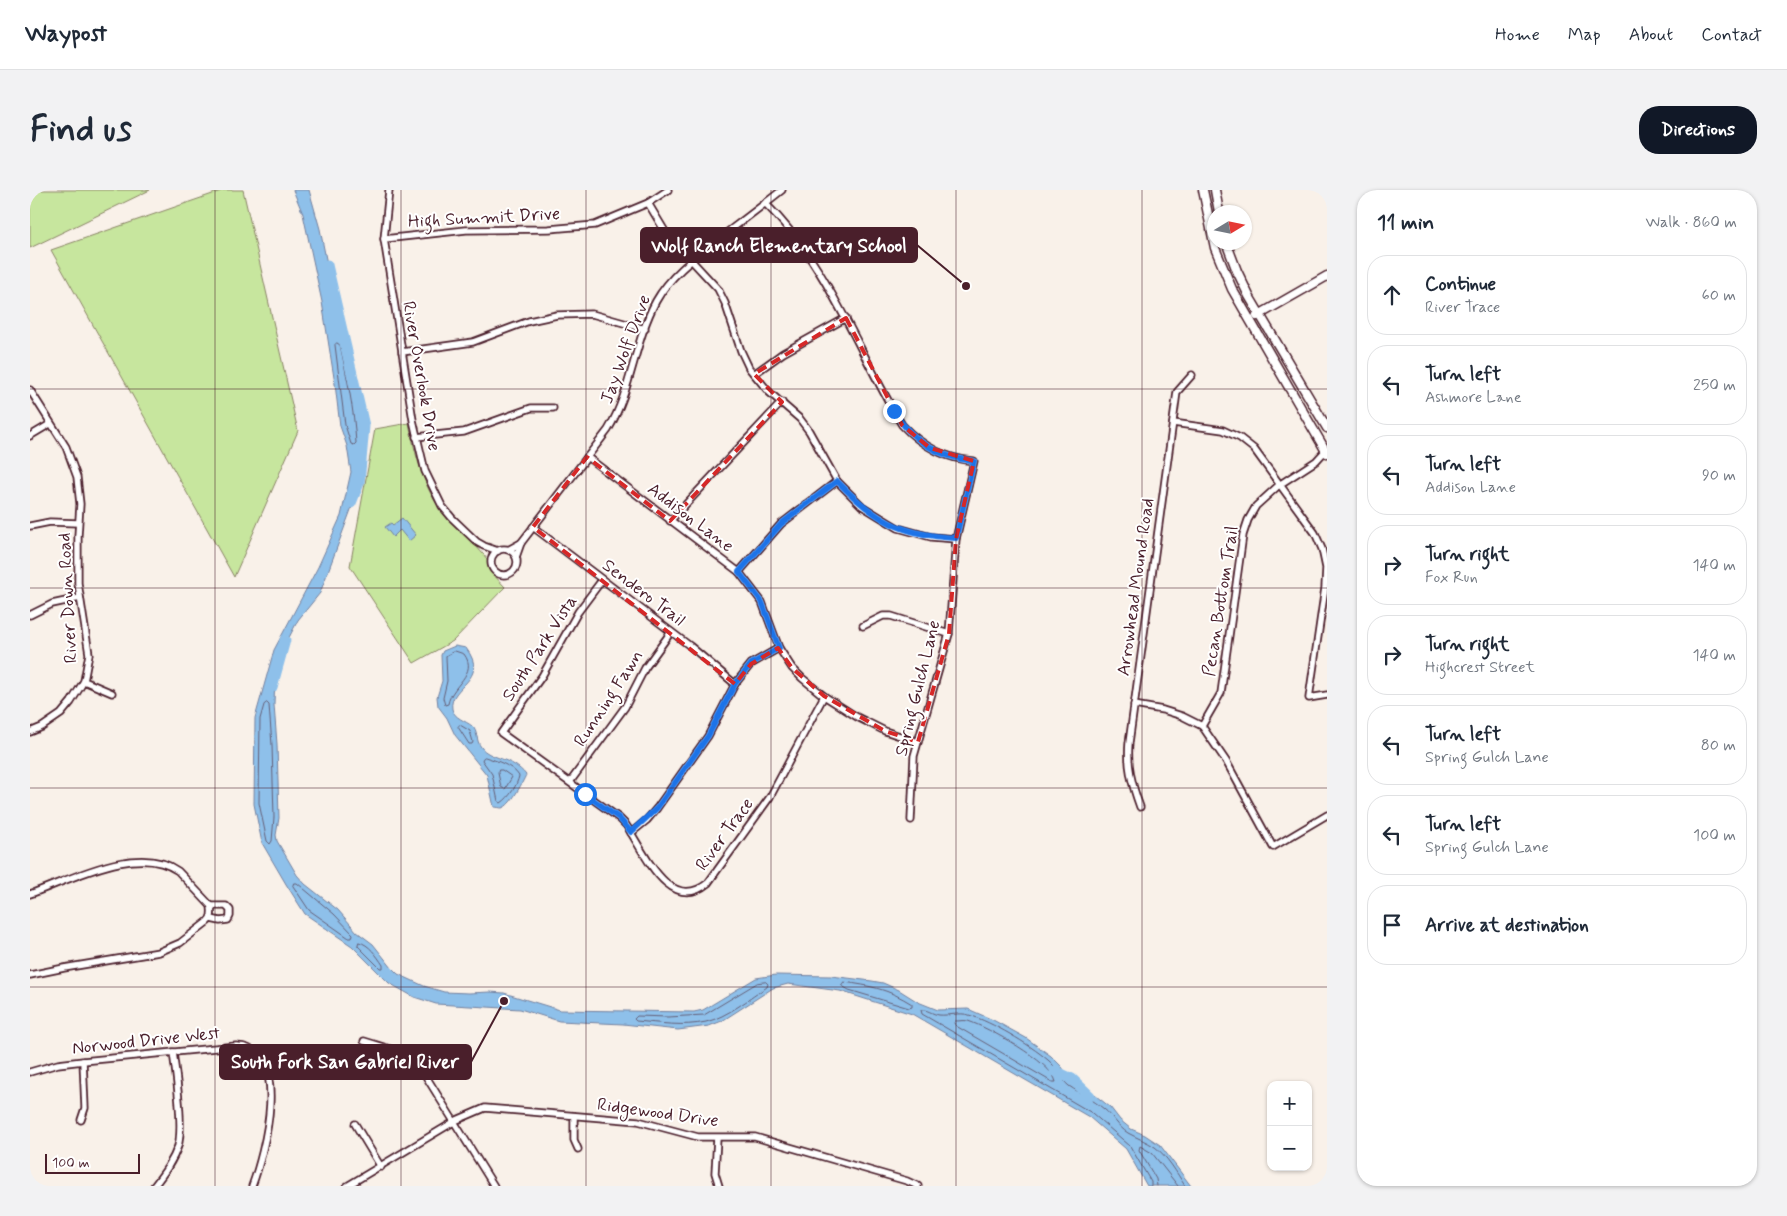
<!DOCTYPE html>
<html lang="en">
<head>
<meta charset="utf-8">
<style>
	:root { --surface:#fff; --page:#f2f2f3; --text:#1f2937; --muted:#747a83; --line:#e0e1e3; --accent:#111827 }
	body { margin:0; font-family:Mynerve,sans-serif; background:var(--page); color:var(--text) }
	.controls { position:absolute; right:15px; bottom:15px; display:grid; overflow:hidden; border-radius:10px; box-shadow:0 1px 4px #0004 }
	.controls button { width:45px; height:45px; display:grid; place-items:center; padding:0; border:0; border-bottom:1px solid var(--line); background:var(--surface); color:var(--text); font:25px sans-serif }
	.compass { position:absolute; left:1177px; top:15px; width:45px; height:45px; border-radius:50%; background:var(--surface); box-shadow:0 1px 4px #0004; rotate:80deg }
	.scale { position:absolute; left:15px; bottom:12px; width:95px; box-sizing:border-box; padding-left:5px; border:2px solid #4a1f2b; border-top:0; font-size:14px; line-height:18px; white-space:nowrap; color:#4a1f2b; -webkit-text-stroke:4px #fff; paint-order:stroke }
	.stop { position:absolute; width:15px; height:15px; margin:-11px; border:4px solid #1a73e8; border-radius:50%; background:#fff }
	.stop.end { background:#1a73e8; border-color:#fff; box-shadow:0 1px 5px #0008 }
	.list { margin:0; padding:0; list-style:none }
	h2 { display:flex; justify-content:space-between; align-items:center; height:65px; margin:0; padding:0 20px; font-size:21px }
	h2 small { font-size:16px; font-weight:400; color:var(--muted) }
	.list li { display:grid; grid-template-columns:32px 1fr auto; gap:15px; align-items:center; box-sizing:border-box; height:80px; margin:0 10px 10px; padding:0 10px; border:1px solid var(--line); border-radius:20px }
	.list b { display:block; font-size:19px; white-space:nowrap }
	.list p { margin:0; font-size:16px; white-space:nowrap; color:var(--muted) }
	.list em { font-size:16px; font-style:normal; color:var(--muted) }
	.icon { flex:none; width:28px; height:28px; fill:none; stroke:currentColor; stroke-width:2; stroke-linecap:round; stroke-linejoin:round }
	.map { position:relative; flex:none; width:1297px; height:996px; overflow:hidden; border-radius:20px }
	header { display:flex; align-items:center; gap:30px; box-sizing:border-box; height:70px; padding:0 25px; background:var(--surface); border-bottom:1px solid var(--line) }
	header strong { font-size:24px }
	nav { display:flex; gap:28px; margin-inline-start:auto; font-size:18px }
	.intro { display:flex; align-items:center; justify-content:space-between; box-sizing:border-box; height:120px; padding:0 30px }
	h1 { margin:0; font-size:35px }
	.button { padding:12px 22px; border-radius:20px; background:var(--accent); color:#fff; font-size:18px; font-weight:700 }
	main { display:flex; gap:30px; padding:0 30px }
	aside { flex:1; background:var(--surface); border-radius:20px; box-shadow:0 1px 4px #0004 }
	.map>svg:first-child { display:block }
	.green { fill:#c7e69e; stroke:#888264 }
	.water { fill:#8ec0ea; stroke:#73809e }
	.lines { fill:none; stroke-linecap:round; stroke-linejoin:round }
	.shore { stroke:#655f77; stroke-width:1 }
	.river { stroke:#8ec0ea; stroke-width:11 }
	.street-casing { stroke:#4a1f2b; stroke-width:9 }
	.secondary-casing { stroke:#4a1f2b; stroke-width:11 }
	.street { stroke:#fff; stroke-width:5.5 }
	.secondary { stroke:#fff; stroke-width:8 }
	.route { stroke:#1a73e8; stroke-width:6 }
	.marked { fill:none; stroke:#d62828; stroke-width:4; stroke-dasharray:10 6; stroke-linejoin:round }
	.grid { fill:none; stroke:#4a1f2b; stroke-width:1; stroke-opacity:0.55 }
	.labels { text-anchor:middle; stroke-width:4; stroke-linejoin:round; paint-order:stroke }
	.street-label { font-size:18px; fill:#4a1f2b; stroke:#fff }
	.leader { fill:none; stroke:#4a1f2b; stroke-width:2 }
	.callout-dot { fill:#4a1f2b; stroke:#fff; stroke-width:2 }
	.callout { fill:#4a1f2b; stroke:#4a1f2b; stroke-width:2 }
	.callout-label { font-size:19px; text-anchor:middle; font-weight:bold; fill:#fff }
</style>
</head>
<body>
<header>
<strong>Waypost</strong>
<nav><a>Home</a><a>Map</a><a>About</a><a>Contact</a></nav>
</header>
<div class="intro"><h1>Find us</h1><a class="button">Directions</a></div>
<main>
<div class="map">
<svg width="1297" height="996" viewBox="0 0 1297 996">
	<rect width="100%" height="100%" fill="#f9f1e9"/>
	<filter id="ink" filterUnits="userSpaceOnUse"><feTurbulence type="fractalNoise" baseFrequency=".02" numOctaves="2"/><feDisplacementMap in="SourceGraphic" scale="10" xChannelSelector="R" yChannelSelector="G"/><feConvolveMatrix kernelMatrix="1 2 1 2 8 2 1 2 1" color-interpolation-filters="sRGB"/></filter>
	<g filter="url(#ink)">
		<!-- green -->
		<g class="green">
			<polygon points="0,0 120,0 0,58"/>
			<polygon points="194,0 213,0 268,241 204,387 21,60"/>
			<path d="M379,233c6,31 14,64 34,90 12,15 29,27 41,42l5,7 2,10 14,15 -52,54 -39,22 -64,-97 25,-137z"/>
		</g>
		<!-- water -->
		<g class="water">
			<polygon points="263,0 279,0 290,39 305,114 324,197 330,239 332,273 322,317 290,403 268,430 249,467 245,482 244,515 247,554 249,628 246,645 247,651 267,685 275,694 308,720 327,742 343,754 362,778 368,784 394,796 414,802 439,803 460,802 474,803 530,820 664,822 673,820 726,788 746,785 801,786 842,791 853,793 869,800 888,812 908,820 938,819 963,830 996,848 1021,866 1032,877 1042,892 1061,902 1080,917 1090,930 1101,939 1115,945 1130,955 1161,996 1117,996 1096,959 1059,927 882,824 810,801 758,794 743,798 692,831 679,836 648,840 593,834 529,831 490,819 406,814 384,807 359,793 322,756 275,724 256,694 232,653 224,614 225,528 244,460 288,377 311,326 321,282 317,256 310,236 305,194 292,112 273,24"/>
			<polygon points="372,328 386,345 379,351 370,340 363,347 355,337 361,333 363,335"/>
			<path d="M425,456l11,2c25,33 -18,37 -14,61 2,9 14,12 20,17 6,5 4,15 9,21 8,12 31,10 45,28 -4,8 -15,31 -24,33 -2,0 -5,-1 -8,-1l-7,-32 -32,-40 -8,-17 -9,-12 -1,-9 5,-16 -1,-26 2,-4z"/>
		</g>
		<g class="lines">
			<!-- shore -->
			<g class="shore">
				<path d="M307,153l3,2c7,32 14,64 16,98l-2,2 -3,-1 -6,-19 -10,-80z"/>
				<path d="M425,461l9,3c15,20 -13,31 -16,50l-3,1 -2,-7 4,-17 -1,-25z"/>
				<polygon points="237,513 239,515 242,555 244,627 242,651 240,654 237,651 229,613 230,529 234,515"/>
				<polygon points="430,535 440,541 443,552 442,554 439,554 428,537"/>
				<path d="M455,567c12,4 27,8 34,19 -2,9 -9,21 -18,27l-3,-2 -6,-27 -10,-14 1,-2z"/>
				<polygon points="469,580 472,580 482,587 475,599 471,597 468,583"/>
				<polygon points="264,693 267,693 304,724 323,744 322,748 319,748 279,720 263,696"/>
				<path d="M329,752c10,2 18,14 24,23v3h-3l-22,-22z"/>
				<path d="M736,792l2,2 -1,3c-17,11 -40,30 -61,35 -23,5 -46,1 -70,-1l-2,-2 3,-3 31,1 36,-2 53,-32z"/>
				<path d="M814,792c27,4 44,7 68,22v3l-3,1 -60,-18 -7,-4z"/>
				<path d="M926,831c4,0 8,-1 12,0 19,6 84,41 88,61h-4l-96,-56 -2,-3z"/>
				<path d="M1121,996v-4l-21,-36 -38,-33 -170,-99 -1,-4c6,-1 11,4 18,5 9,1 21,-3 30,0 23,7 60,29 79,45 9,7 13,20 21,26 12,8 23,13 35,23 9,7 14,18 24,24 9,5 18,8 27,14 12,9 22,26 30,39"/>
				<polyline points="1127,996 1126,989 1109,960 1110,956 1122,963 1148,996"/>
			</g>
			<!-- river -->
			<g class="river">
				<polyline points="297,75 334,236 329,293 321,313"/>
				<polyline points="242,497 255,450"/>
				<polyline points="1025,881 1042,889 1060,906"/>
			</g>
			<!-- street casing -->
			<g class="street-casing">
				<g id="street">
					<polyline points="359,0 354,49 383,230 395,281 412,316 422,328 447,352 454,356 468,361"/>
					<polyline points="618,13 636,43 688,99 695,113 711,161 719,178 739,202 770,229 779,241 807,291 832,316 868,338 901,347 926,349"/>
					<path d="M735,13c64,63 92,147 137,222 20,21 43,34 72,36l-18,78 -7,95 -35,122 -3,64"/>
					<polyline points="354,49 436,40 519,39 565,35 618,13 638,0"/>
					<polyline points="372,162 443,152 499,131 527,125 562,124 615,139"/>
					<polyline points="724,184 753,163 816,128"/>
					<polyline points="0,200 36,257 47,287 50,314 48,346 48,393 59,464 54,491 41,512 31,524 12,537 0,542"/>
					<polyline points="1143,233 1193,240 1210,248 1224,259 1285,343 1292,359 1296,378 1295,398 1279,508 1297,505"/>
					<polyline points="0,246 20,234"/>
					<polyline points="386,247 434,242 501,218 523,218"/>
					<polyline points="557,267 709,382 732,412 749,458 762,478 772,488 794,506 827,527 855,541 888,552"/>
					<polyline points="640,331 752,212"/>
					<polyline points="0,336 20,332 48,333"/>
					<polyline points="503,337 660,456 705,494"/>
					<circle cx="474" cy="372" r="13"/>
					<polyline points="478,360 491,353"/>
					<path d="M486,367l5,-14 87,-113c24,-40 26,-88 48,-129 15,-27 42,-46 65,-64 21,-16 41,-31 61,-47"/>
					<polyline points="709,382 751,334 807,291"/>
					<path d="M572,390l-24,32 -36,64 -41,57 118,85 7,7c18,26 43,90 82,58l62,-86 54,-101"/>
					<polyline points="0,425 22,414 50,408"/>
					<polyline points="833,436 853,426 861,426 919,444"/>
					<polyline points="54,491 82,503"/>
					<polyline points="1104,515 1133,520 1152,526 1172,536 1196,571 1243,657 1297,625"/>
					<polyline points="1172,536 1191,503 1213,345 1218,330 1226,316 1249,295 1286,271 1297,259"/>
					<polyline points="540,592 595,517 615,478 641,442"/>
					<path d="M1110,617c-8,-22 -13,-41 -11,-64l48,-351 15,-17"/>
					<polyline points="601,643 617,630 627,618 678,546 705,494 721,474 749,458"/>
					<path d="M0,704c40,-14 109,-52 148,-23l33,35c1,7 1,12 -4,16l-27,21 -21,9 -95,16 -34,7"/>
					<polyline points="181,729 190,731 198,730 200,726 200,720 196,716 181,716"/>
					<polyline points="334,851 373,863 392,880 464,996"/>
					<path d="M0,882l28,-8 25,-3 153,-15c57,1 28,108 16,140"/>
					<polyline points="544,926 544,950 548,959"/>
					<polyline points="51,930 55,918 53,871"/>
					<polyline points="325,934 351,977"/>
					<polyline points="687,948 685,983 689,996"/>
					<path d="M124,996c10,-13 19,-25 24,-40 6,-20 -2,-72 -5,-94"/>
					<polyline points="317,996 427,930 455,918 608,931 668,947 725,947 877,991 888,996"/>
				</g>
			</g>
			<!-- secondary casing -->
			<g class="secondary-casing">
				<g id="secondary">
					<polyline points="1173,0 1185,58 1202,99 1297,263"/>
					<polyline points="1185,0 1189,22"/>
					<polyline points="1196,52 1207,81 1219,106 1297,238"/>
					<polyline points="1227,126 1297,86"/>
				</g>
			</g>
			<!-- street -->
			<use href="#street" class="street"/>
			<!-- secondary -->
			<use href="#secondary" class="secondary"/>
		</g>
	</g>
	<g class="lines" filter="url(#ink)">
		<!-- route -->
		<path class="route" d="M555,604l34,24 12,14 26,-24 51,-72 27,-52 16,-20 28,-16 -17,-46 -23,-30 42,-48 56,-43c38,39 64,54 119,57l18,-77c-34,-3 -63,-20 -80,-50"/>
	</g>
	<!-- marked area -->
	<path class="marked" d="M816,128l56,107 28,23 44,13 -18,78 -7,95 -31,108 -33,-11 -61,-35 -32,-28 -14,-20 -27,16 -16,20 -202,-157 54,-70 83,64 112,-119 -28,-28z"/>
	<!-- grid -->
	<path class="grid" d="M185,0v996M371,0v996M556,0v996M741,0v996M926,0v996M1112,0v996M0,199h1297M0,398h1297M0,598h1297M0,797h1297"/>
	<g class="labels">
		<!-- street labels -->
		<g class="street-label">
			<text transform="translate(454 27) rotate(-3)" y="6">High Summit Drive</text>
			<text transform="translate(595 159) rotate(-70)" y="6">Jay Wolf Drive</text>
			<text transform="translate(392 186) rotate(80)" y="6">River Overlook Drive</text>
			<text transform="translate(661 327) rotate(37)" y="6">Addison Lane</text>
			<text transform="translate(1105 397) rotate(-82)" y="6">Arrowhead Mound Road</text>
			<text transform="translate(614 402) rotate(37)" y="6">Sendero Trail</text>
			<text transform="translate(37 408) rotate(-93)" y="6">River Down Road</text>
			<text transform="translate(1190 411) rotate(-81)" y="6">Pecan Bottom Trail</text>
			<text transform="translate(509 458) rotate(-57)" y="6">South Park Vista</text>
			<text transform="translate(887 498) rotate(-76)" y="6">Spring Gulch Lane</text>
			<text transform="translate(578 508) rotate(-57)" y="6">Running Fawn</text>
			<text transform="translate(694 644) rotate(-54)" y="6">River Trace</text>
			<text transform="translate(116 850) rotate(-6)" y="6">Norwood Drive West</text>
			<text transform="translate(628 922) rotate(8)" y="6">Ridgewood Drive</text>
		</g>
	</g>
	<!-- callouts -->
	<path class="leader" d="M936 96L887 55M474 811L441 872"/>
	<g class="callout-dot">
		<circle cx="936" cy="96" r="5"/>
		<circle cx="474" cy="811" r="5"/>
	</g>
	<g class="callout">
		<rect x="611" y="38" width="276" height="34" rx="5"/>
		<rect x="190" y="855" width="251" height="34" rx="5"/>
	</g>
	<g class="callout-label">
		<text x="749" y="62">Wolf Ranch Elementary School</text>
		<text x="315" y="878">South Fork San Gabriel River</text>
	</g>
</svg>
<div class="controls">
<button>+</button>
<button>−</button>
</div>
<svg class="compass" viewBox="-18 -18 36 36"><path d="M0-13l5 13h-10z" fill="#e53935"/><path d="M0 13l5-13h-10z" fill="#747a83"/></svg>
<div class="scale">100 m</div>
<div class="stop" style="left:555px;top:604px"></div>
<div class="stop end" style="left:864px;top:221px"></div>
</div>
<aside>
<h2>11 min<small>Walk · 860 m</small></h2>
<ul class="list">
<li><svg class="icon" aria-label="ahead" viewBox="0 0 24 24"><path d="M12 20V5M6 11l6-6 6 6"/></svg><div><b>Continue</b><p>River Trace</p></div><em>60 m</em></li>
<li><svg class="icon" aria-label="left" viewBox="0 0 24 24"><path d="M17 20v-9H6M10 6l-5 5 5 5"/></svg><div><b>Turn left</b><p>Ashmore Lane</p></div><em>250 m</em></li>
<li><svg class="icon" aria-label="left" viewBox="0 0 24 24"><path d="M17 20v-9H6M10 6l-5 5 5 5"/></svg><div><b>Turn left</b><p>Addison Lane</p></div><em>90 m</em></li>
<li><svg class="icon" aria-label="right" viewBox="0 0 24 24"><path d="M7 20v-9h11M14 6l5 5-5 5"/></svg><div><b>Turn right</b><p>Fox Run</p></div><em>140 m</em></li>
<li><svg class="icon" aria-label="right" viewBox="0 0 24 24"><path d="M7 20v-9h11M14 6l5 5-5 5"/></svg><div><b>Turn right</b><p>Highcrest Street</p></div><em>140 m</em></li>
<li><svg class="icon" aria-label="left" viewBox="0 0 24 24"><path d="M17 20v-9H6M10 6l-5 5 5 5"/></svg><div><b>Turn left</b><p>Spring Gulch Lane</p></div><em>80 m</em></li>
<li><svg class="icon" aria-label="left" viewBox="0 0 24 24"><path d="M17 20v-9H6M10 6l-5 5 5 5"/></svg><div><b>Turn left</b><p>Spring Gulch Lane</p></div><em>100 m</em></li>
<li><svg class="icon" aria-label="arrive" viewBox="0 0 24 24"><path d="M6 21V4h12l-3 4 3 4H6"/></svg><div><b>Arrive at destination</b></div></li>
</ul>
</aside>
</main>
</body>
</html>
